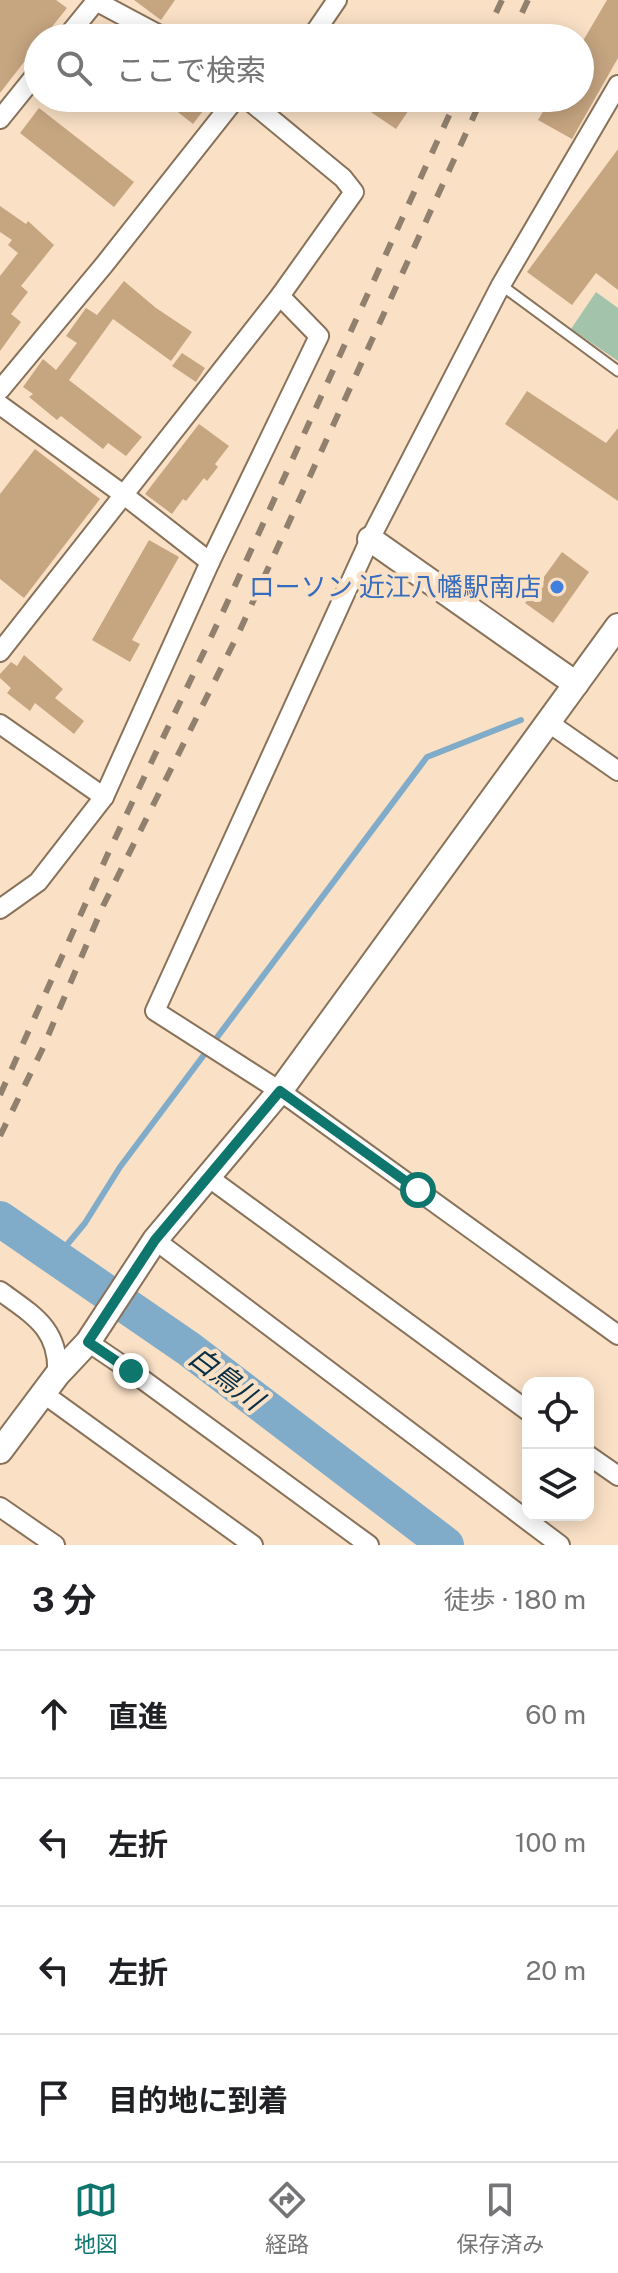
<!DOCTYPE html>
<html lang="ja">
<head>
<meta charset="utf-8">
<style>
	:root { --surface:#fff; --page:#f6f6f6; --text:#202124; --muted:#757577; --line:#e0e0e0; --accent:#0f766e }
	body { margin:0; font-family:"Public Sans","Noto Sans JP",sans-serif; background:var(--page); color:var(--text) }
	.controls { position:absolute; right:24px; bottom:24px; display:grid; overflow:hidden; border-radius:16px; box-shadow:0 4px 20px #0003 }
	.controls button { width:72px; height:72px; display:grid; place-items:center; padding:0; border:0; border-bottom:2px solid var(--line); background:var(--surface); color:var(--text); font:40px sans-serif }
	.stop { position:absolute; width:24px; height:24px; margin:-18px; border:6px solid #0f766e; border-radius:50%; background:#fff }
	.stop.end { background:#0f766e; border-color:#fff; box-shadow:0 2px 8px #0008 }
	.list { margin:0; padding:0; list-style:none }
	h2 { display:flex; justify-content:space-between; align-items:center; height:104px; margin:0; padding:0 32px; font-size:34px }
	h2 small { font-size:26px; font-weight:400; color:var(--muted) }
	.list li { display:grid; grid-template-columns:52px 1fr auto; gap:24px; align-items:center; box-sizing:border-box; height:128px; padding:0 32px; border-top:2px solid var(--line) }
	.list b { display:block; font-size:30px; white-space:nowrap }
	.list em { font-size:26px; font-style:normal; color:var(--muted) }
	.icon { flex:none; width:44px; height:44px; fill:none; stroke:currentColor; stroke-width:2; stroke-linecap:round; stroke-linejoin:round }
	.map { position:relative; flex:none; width:618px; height:1545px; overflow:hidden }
	.search { position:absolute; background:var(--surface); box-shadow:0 4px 20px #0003; left:24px; right:24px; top:24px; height:88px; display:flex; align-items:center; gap:20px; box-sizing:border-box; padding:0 28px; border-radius:44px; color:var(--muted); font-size:30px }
	.sheet { height:616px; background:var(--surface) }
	nav { display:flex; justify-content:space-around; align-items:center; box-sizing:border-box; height:112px; border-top:2px solid var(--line); background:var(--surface); font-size:22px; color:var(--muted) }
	nav a { display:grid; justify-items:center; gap:4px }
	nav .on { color:var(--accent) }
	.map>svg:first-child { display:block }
	.green { fill:#a3c3ab }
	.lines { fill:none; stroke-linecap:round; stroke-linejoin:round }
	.stream { stroke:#80acc9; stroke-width:6 }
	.river { stroke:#80acc9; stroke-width:36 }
	.building { fill:#c6a581 }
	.service-casing { stroke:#88725a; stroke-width:13 }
	.minor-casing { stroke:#88725a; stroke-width:22 }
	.tertiary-casing { stroke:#88725a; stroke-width:28 }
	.service { stroke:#fff; stroke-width:9 }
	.minor { stroke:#fff; stroke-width:18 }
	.tertiary { stroke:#fff; stroke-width:24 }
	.rail { stroke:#91806e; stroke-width:6; stroke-dasharray:14 14; stroke-linecap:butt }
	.route { stroke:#0f766e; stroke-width:10 }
	.shop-dot { fill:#3f7fe0; stroke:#fae1c6; stroke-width:3 }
	.labels { text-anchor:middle; stroke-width:8; stroke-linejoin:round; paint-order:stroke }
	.shop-label { font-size:26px; fill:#366cbe; stroke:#fae1c6; text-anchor:end }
	.water-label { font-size:28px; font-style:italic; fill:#082f44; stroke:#fae1c6 }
</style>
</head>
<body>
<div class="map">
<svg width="618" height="1545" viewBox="0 0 618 1545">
	<rect width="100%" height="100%" fill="#fae1c6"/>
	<!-- green -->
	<polygon class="green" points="596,292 618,308 618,361 571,329"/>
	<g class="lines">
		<!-- stream -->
		<polyline class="stream" points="56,1258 85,1223 120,1167 427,757 521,720"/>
		<!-- river -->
		<polyline class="river" points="0,1219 189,1349 446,1545"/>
	</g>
	<!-- building -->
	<g class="building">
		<polygon points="0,0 56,0 67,8 43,38 38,38 38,44 0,93"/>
		<polygon points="134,0 175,0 161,20"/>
		<polygon points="607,0 618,0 618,58 572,139 538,120 551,98 580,98 580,46"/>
		<polygon points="178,98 213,98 193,124 174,109"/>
		<polygon points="350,98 417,98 396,129"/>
		<polygon points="39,108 134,182 114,207 20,133"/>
		<polygon points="618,149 618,290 596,273 572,305 527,272"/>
		<polygon points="0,206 26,224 28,221 54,245 21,286 28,292 11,314 21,322 0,351 0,276 18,253 8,245 12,240 0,232"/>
		<polygon points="124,281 156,308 192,332 171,361 113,319 69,380 142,437 126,456 108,443 103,449 61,416 57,420 29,397 33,394 23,387 43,359 56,370 77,343 66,336 86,308 97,315"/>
		<polygon points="182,353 205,368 196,382 172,366"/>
		<polygon points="527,391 606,443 618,428 618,501 505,424"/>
		<polygon points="199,424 229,446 215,464 218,467 207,481 204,478 186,501 183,499 172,514 145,494"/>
		<polygon points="35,449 100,499 24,598 0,579 0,494"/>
		<polygon points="149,540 179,557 132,640 140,644 130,662 92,640"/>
		<polygon points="562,552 589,572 553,623 525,603"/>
		<polygon points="24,655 63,689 55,698 84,721 74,734 35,703 30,711 7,693 11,688 0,678 0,674 11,662 17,666"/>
	</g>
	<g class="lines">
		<!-- service casing -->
		<g class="service-casing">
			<polyline id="service" points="501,285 618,371"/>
		</g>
		<!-- minor casing -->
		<g class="minor-casing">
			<g id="minor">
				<polyline points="94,0 165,38"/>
				<polyline points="66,38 96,1"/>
				<polyline points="311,38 337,0"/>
				<polyline points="618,85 501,285 370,539 155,1011 280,1091 618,1335"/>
				<polyline points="0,119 38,72"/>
				<polyline points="0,390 104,265 236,98"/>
				<polyline points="0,405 124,495 210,562"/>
				<polyline points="0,652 280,296 354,192 343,178 246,98"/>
				<polyline points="549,723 618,771"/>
				<polyline points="0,724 104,797"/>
				<polyline points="0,909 38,882 104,797 210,562 319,336 280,296"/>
				<polyline points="208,1177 528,1411"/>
				<polyline points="155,1240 560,1545"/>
				<path d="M0,1291c33,24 60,38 57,84"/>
				<polyline points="88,1342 131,1371 369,1545"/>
				<polyline points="44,1394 253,1545"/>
				<polyline points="588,1455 618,1476"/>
				<polyline points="0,1507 55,1545"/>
			</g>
		</g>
		<!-- tertiary casing -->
		<g class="tertiary-casing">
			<g id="tertiary">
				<polyline points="370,539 576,684"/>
				<polyline points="0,1451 57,1375 88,1342 155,1240 280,1091 618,626"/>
			</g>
		</g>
		<!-- service -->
		<use href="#service" class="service"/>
		<!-- minor -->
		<use href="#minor" class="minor"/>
		<!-- tertiary -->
		<use href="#tertiary" class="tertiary"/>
		<!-- rail -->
		<g class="rail">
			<polyline points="484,38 502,0"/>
			<polyline points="510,38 528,0"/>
			<polyline points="0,1095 110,849 222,614 457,98"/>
			<polyline points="0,1136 42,1050 103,906 240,630 482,98"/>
		</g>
	</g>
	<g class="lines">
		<!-- route -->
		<polyline class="route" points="131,1371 88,1342 155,1240 280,1091 418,1190"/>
	</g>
	<!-- markers -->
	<circle class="shop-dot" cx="557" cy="587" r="8"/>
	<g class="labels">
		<!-- shop labels -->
		<g class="shop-label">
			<text x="541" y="596">ローソン 近江八幡駅南店</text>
		</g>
		<!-- water labels -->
		<g class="water-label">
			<text transform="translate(226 1378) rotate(37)" y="10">白鳥川</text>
		</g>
	</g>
</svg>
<div class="controls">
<button><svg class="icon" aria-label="locate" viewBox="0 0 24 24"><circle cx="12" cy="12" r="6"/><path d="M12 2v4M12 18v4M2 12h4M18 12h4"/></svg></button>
<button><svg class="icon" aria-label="layers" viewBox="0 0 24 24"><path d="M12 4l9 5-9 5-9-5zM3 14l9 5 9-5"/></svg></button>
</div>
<div class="stop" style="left:418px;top:1190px"></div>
<div class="stop end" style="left:131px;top:1371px"></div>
<div class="search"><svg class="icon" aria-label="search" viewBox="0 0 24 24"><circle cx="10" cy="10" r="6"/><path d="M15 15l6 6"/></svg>ここで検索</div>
</div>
<section class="sheet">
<h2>3 分<small>徒歩 · 180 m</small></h2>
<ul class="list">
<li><svg class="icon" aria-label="ahead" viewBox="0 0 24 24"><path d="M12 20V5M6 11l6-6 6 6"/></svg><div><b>直進</b></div><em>60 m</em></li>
<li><svg class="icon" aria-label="left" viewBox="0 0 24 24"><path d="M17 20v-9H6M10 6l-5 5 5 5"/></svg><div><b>左折</b></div><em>100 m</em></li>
<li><svg class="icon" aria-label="left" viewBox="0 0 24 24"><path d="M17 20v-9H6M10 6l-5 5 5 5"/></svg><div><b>左折</b></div><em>20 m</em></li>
<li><svg class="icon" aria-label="arrive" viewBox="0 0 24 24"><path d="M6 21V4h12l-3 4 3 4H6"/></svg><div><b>目的地に到着</b></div></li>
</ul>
</section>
<nav>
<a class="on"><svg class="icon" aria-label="map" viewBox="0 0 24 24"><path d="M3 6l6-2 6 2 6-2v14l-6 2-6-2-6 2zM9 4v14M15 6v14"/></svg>地図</a>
<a><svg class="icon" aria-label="directions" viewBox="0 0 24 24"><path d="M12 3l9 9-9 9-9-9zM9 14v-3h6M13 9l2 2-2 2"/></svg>経路</a>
<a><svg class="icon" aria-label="saved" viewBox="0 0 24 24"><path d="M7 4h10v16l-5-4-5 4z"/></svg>保存済み</a>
</nav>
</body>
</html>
